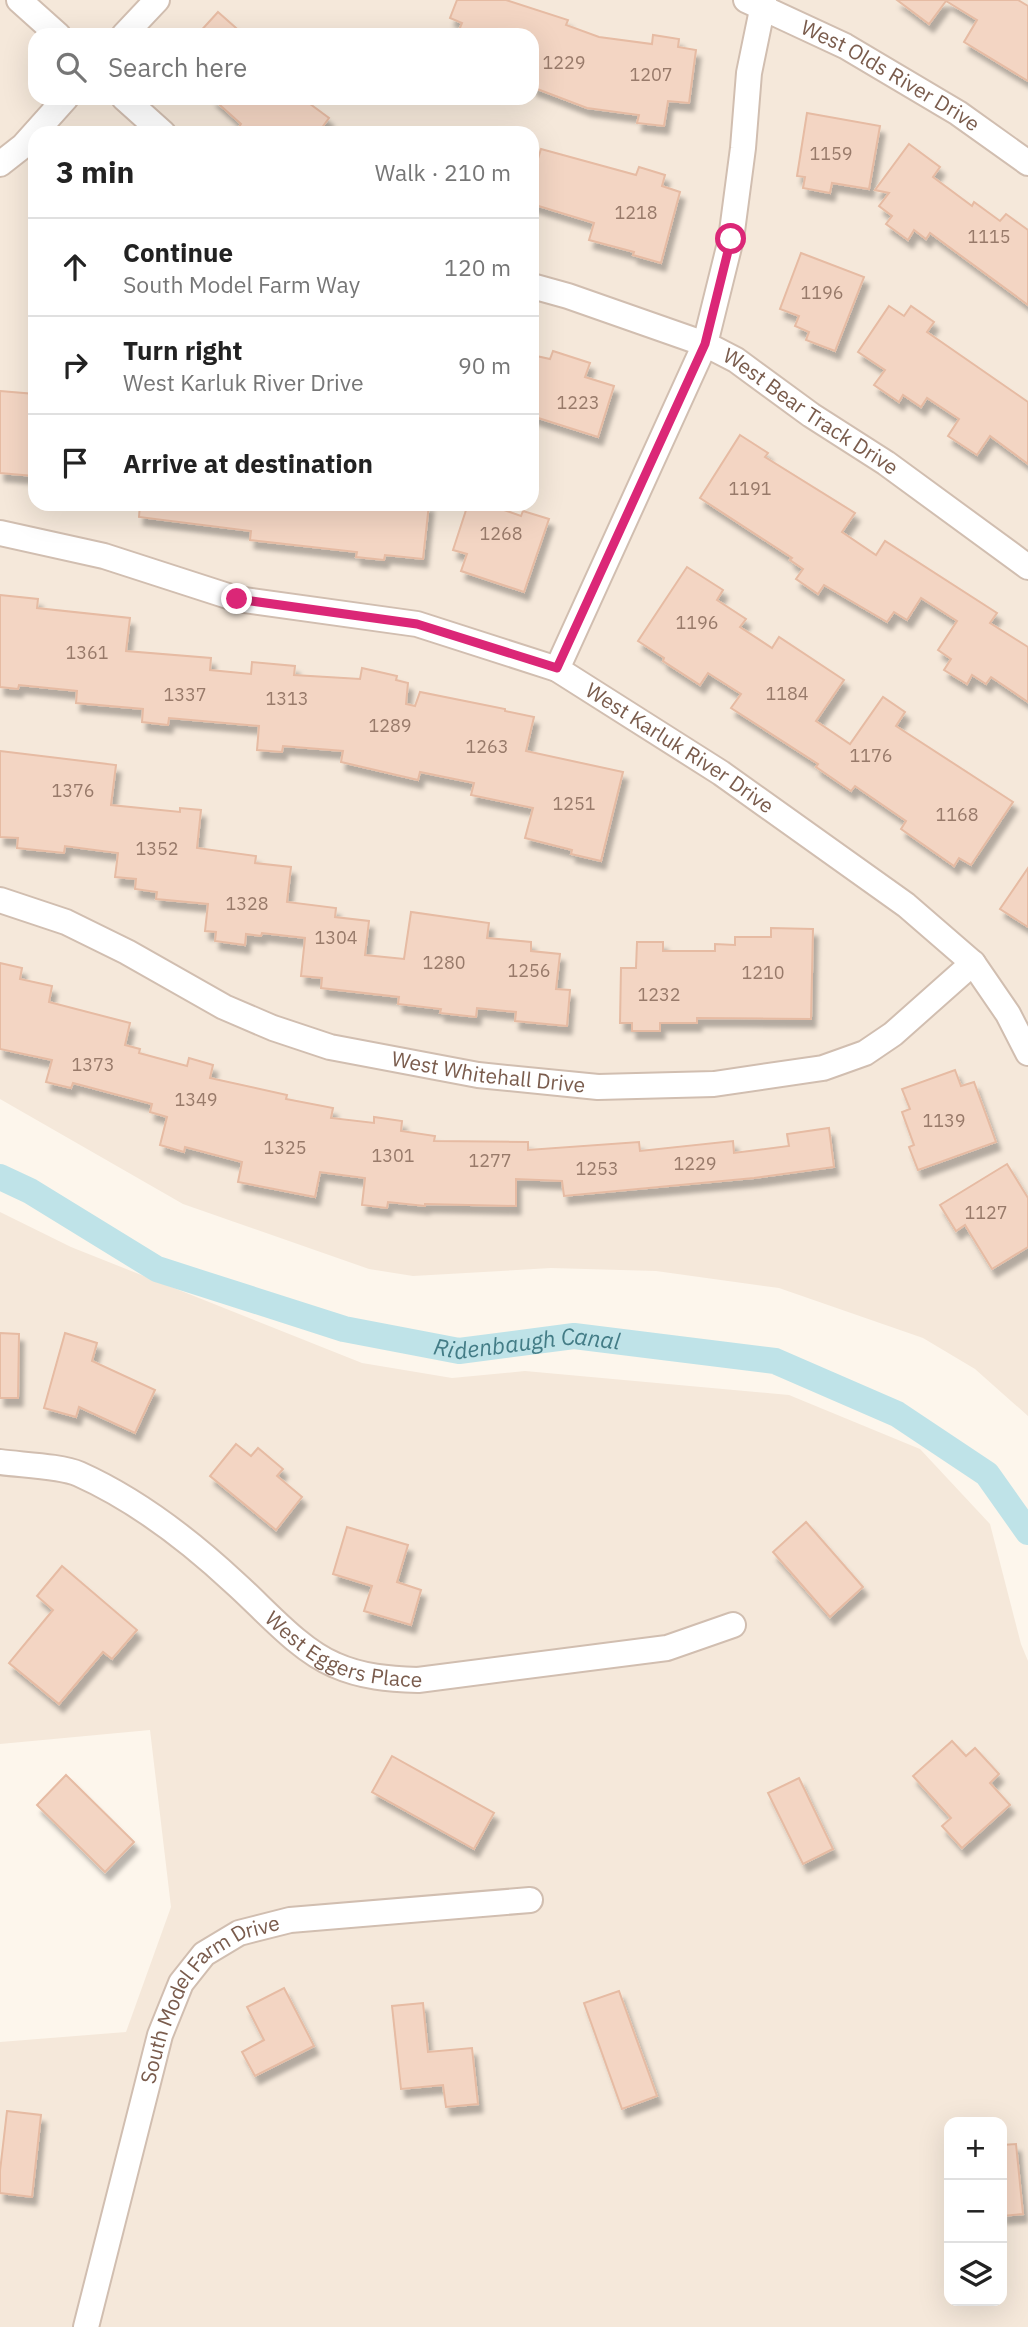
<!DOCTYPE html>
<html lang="en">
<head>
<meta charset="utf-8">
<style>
	:root { --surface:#fff; --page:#f2f2f2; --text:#222; --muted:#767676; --line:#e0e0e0 }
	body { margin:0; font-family:"IBM Plex Sans",sans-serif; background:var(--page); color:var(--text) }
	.controls { position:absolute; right:21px; bottom:21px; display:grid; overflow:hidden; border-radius:14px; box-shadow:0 7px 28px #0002 }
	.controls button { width:63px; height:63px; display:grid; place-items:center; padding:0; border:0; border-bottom:2px solid var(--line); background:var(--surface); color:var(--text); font:35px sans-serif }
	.stop { position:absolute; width:21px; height:21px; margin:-16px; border:5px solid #db2777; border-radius:50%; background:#fff }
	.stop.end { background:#db2777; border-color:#fff; box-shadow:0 2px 7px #0008 }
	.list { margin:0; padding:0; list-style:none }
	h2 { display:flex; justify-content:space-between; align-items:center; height:91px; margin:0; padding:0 28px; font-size:30px }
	h2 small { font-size:23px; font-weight:400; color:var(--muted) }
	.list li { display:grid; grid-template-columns:46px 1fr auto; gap:21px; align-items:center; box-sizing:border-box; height:98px; padding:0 28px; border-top:2px solid var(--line) }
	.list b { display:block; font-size:26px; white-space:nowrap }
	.list p { margin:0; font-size:23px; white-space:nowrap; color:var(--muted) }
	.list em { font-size:23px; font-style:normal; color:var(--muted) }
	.icon { flex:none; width:38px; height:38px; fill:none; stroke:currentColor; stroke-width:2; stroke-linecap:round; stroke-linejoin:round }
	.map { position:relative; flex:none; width:1028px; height:2327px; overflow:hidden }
	.search { position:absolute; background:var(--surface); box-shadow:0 7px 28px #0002; left:28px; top:28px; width:511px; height:77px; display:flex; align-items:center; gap:18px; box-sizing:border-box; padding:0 24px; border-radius:21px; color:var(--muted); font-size:26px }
	.panel { position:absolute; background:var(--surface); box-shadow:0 7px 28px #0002; left:28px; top:126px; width:511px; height:385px; border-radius:21px }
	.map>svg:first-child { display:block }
	.residential { fill:#f5e8da; fill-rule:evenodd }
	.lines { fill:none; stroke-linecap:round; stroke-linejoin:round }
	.canal { stroke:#bfe3e8; stroke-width:26 }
	.building { fill:#f3d5c3; stroke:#e6bba3; stroke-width:2; filter:url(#shadow) }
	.minor-casing { stroke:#d1beb0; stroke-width:28 }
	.minor { stroke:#fff; stroke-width:24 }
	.route { stroke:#db2777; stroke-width:9 }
	.labels { text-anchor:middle; stroke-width:7; stroke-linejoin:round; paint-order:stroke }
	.number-label { font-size:18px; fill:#987a6a }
	.street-label { font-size:21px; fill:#7a5c4d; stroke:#fffaf3 }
	.water-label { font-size:23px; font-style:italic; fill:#437c86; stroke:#fffaf3 }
</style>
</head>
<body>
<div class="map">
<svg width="1028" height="2327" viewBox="0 0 1028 2327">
	<defs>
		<filter id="shadow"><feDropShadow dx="4.5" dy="8" stdDeviation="2" flood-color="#0004"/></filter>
	</defs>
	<rect width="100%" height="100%" fill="#fdf6ec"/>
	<!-- residential -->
	<g class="residential">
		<path d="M0,0h1028v1416l-53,-47 -52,-31 -144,-50 -123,-17 -105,-3 -138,8 -44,-7 -186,-65 -183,-105zM35,35h497v63h-497zM35,133h497v371h-497z"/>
		<path d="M0,1212l71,35 291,116 90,15 73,-7 264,24 131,54 70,75 31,120 7,17v666h-1028v-285l126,-10 45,-125 -21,-177 -150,14zM949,2122h53v179h-53z"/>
	</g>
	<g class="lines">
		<!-- canal -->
		<path class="canal" id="s1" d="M0,1177l30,14 127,78 187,60 115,22 115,-15 201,25 122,53 90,60 41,58"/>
	</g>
	<!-- building -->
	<g class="building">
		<polygon points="457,0 506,0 568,20 566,25 599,37 652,44 653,35 679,39 678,47 696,50 689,103 668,101 664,126 637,123 639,115 587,108 532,87 532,35 457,35 462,23 450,18"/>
		<polygon points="897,0 1018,0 1028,6 1028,81 964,42 977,20 946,1 929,24"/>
		<polygon points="218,12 244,35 197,35"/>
		<polygon points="212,98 302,98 329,118 318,133 235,133 241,124"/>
		<polygon points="807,113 880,126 869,189 832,183 830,193 803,188 805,177 797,176"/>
		<polygon points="909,144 940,167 933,177 972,206 974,202 1000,221 1006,214 1028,230 1028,305 930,233 926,239 914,230 908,240 886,224 892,216 879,206 889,193 875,190"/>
		<polygon points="541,149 636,175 639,167 665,175 662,186 680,192 661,263 633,255 634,252 589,240 594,223 532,204 532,178"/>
		<polygon points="801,253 864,277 835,351 806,340 809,332 795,326 799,316 780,309"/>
		<polygon points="889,306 904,316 911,306 934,322 927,332 1028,402 1028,464 990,436 977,455 948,436 959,419 927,398 921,407 903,395 899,402 874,385 885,370 858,352"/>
		<polygon points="553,351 590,363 585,377 614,386 598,437 532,416 532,355 550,359"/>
		<polygon points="0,391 35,394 34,476 0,473"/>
		<polygon points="740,435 768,453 765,457 855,513 842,532 876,555 885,541 997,613 990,623 1028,647 1028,702 991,677 986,684 972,675 967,684 944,670 951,659 938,650 957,621 921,598 907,620 894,612 887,622 824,585 818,594 796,579 803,569 790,560 792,558 700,498"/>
		<polygon points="140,504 429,504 423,559 385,555 384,560 356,557 357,552 250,540 251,531 139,517"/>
		<polygon points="468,504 487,504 521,516 523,511 549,519 524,592 461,571 467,554 453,550"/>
		<polygon points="687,567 723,590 717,600 746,619 740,627 772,648 779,637 844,680 816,721 850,744 883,697 905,712 896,726 1013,802 971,865 959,858 954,866 901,829 906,821 855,786 851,791 816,767 818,764 731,708 741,694 708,673 700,685 663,661 664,658 638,641"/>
		<polygon points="0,595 38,599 37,608 130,618 126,651 211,658 210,670 251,674 252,662 295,666 294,675 360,679 362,668 397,676 396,680 408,683 406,704 415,706 420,692 505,709 505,711 534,717 526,751 623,772 601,861 571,854 572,850 525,838 533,808 471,795 474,783 420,772 418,780 341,762 343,751 283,746 282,752 257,750 259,726 169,718 168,725 142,722 143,709 76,703 77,691 19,685 18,689 0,687"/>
		<polygon points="0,751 116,765 111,805 180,812 180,808 201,810 197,848 256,856 255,863 291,867 287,902 336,908 335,917 369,921 365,955 404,959 411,912 489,923 487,938 531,942 531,951 560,954 556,989 570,990 567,1026 515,1021 516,1012 477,1008 476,1017 440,1013 441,1009 398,1004 399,997 321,988 322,978 301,976 305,938 262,933 261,936 246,934 245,945 215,941 216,932 205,931 208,904 156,899 157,892 135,889 136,879 115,877 118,853 65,846 64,853 17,848 18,838 0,837"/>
		<polygon points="1028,868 1028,927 1000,909"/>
		<polygon points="771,928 813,929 811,1019 697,1018 697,1023 660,1023 660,1031 632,1031 632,1023 620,1023 621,968 636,968 637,942 663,942 663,951 715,951 715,944 735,945 735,937 771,937"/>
		<polygon points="0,963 22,968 20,979 52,986 49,1002 130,1023 125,1045 140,1049 139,1053 187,1066 189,1058 213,1065 210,1078 287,1095 286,1099 333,1108 331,1118 374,1123 374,1117 402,1121 401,1131 435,1136 434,1141 528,1142 528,1150 639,1142 640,1151 733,1141 734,1153 789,1146 787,1134 829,1128 834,1167 754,1178 564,1196 562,1181 516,1179 516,1206 425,1204 425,1206 388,1202 387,1208 362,1205 365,1178 320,1172 315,1197 238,1182 242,1162 185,1147 184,1152 160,1145 167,1117 150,1112 152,1104 73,1083 71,1088 46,1082 52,1060 0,1049"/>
		<polygon points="955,1070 961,1086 974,1082 996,1142 918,1170 909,1147 914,1145 902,1112 910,1109 902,1089"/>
		<polygon points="1007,1164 1028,1198 1028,1247 992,1269 965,1225 956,1231 940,1205"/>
		<polygon points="0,1333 19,1334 18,1398 0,1398"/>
		<polygon points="65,1333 97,1343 92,1361 155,1390 135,1433 79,1407 76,1417 44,1408"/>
		<polygon points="236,1444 251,1456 258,1448 283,1469 277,1476 302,1497 276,1530 210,1476"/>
		<polygon points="806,1522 863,1587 830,1617 773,1552"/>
		<polygon points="347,1527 408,1545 397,1582 421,1590 411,1625 364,1611 372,1586 333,1574"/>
		<polygon points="62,1566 137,1630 112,1659 103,1652 59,1704 9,1663 53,1610 37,1596"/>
		<polygon points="952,1741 966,1756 975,1748 999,1774 990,1783 1010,1805 962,1848 942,1826 951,1818 913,1776"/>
		<polygon points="392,1756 494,1813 474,1849 372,1792"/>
		<polygon points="66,1775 134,1842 105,1872 37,1805"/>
		<polygon points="799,1778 833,1849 803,1864 768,1793"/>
		<polygon points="284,1988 314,2046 255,2076 242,2052 264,2040 247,2007"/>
		<polygon points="619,1991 657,2096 622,2109 584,2003"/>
		<polygon points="423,2003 428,2052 472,2048 478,2104 446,2107 443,2085 401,2089 392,2006"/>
		<polygon points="7,2111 41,2115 32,2197 0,2193 0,2171"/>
		<polygon points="1016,2144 1023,2214 1002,2216 1002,2145"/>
	</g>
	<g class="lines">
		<!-- minor casing -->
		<g class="minor-casing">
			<g id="minor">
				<polyline points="19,0 58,35"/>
				<path id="s2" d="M746,0l99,46 113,67 70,50"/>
				<polyline points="124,35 157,0"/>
				<polyline points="124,98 163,133"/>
				<polyline points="0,164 23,146 66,98"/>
				<path id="s3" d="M532,286l36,10 137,48 31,16 75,55 75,48 142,104"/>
				<path id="s4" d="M0,533l104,23 133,43 180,25 140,45 164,104 185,132 67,58 35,51 20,39"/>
				<polyline points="557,669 705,344 731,239 743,148 749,73 764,0"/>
				<path id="s5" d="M0,900l66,22 61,30 97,55 49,21 57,19 148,28 120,12 116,-3 109,-16 42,-15 28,-19 80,-71"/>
				<path id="s6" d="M0,1462c21,3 61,4 79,12 58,26 111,67 157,110 29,26 63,66 99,81 27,12 54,14 83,15l249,-32 66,-23"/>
				<path id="s7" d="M86,2327l74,-292 21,-52 23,-29 35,-21 51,-13 240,-20"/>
			</g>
		</g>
		<!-- minor -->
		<use href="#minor" class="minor"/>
	</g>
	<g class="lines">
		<!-- route -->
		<polyline class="route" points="237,599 417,624 557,668 705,344 731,239"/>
	</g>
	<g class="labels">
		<!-- number labels -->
		<g class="number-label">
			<text x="564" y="69">1229</text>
			<text x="651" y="81">1207</text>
			<text x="831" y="160">1159</text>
			<text x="636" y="219">1218</text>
			<text x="989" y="243">1115</text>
			<text x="822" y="299">1196</text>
			<text x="578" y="409">1223</text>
			<text x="750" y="495">1191</text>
			<text x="501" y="540">1268</text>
			<text x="697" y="629">1196</text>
			<text x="87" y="659">1361</text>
			<text x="787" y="700">1184</text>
			<text x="185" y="701">1337</text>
			<text x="287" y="705">1313</text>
			<text x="390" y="732">1289</text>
			<text x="487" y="753">1263</text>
			<text x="871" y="762">1176</text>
			<text x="73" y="797">1376</text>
			<text x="574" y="810">1251</text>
			<text x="957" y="821">1168</text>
			<text x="157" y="855">1352</text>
			<text x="247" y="910">1328</text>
			<text x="336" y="944">1304</text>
			<text x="444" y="969">1280</text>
			<text x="529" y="977">1256</text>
			<text x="763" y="979">1210</text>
			<text x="659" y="1001">1232</text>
			<text x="93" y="1071">1373</text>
			<text x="196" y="1106">1349</text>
			<text x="944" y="1127">1139</text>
			<text x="285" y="1154">1325</text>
			<text x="393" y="1162">1301</text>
			<text x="490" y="1167">1277</text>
			<text x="695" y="1170">1229</text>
			<text x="597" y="1175">1253</text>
			<text x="986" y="1219">1127</text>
		</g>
		<!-- street labels -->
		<g class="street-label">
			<text dy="7" stroke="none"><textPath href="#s2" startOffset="163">West Olds River Drive</textPath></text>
			<text dy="7" stroke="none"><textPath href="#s3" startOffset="308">West Bear Track Drive</textPath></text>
			<text dy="7" stroke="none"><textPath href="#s4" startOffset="721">West Karluk River Drive</textPath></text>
			<text dy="7" stroke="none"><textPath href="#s5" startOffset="523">West Whitehall Drive</textPath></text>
			<text dy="7" stroke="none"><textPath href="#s6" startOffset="404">West Eggers Place</textPath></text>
			<text dy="7" stroke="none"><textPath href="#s7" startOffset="364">South Model Farm Drive</textPath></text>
		</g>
		<!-- water labels -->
		<g class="water-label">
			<text dy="8" stroke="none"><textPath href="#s1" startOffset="564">Ridenbaugh Canal</textPath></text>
		</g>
	</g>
</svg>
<div class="controls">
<button>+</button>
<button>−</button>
<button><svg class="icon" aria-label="layers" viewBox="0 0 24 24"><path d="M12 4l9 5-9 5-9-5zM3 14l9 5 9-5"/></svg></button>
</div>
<div class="stop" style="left:731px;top:239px"></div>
<div class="stop end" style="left:237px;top:599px"></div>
<div class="search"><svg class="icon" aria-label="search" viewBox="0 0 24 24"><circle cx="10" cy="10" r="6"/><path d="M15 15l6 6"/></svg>Search here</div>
<section class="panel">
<h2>3 min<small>Walk · 210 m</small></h2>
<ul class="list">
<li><svg class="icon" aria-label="ahead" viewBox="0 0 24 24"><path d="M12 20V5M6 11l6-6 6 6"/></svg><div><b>Continue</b><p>South Model Farm Way</p></div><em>120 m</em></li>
<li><svg class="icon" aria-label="right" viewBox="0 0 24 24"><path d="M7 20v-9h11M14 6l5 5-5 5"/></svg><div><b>Turn right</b><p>West Karluk River Drive</p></div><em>90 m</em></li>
<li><svg class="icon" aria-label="arrive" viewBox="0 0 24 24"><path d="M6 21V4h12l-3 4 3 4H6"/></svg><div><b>Arrive at destination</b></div></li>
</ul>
</section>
</div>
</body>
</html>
